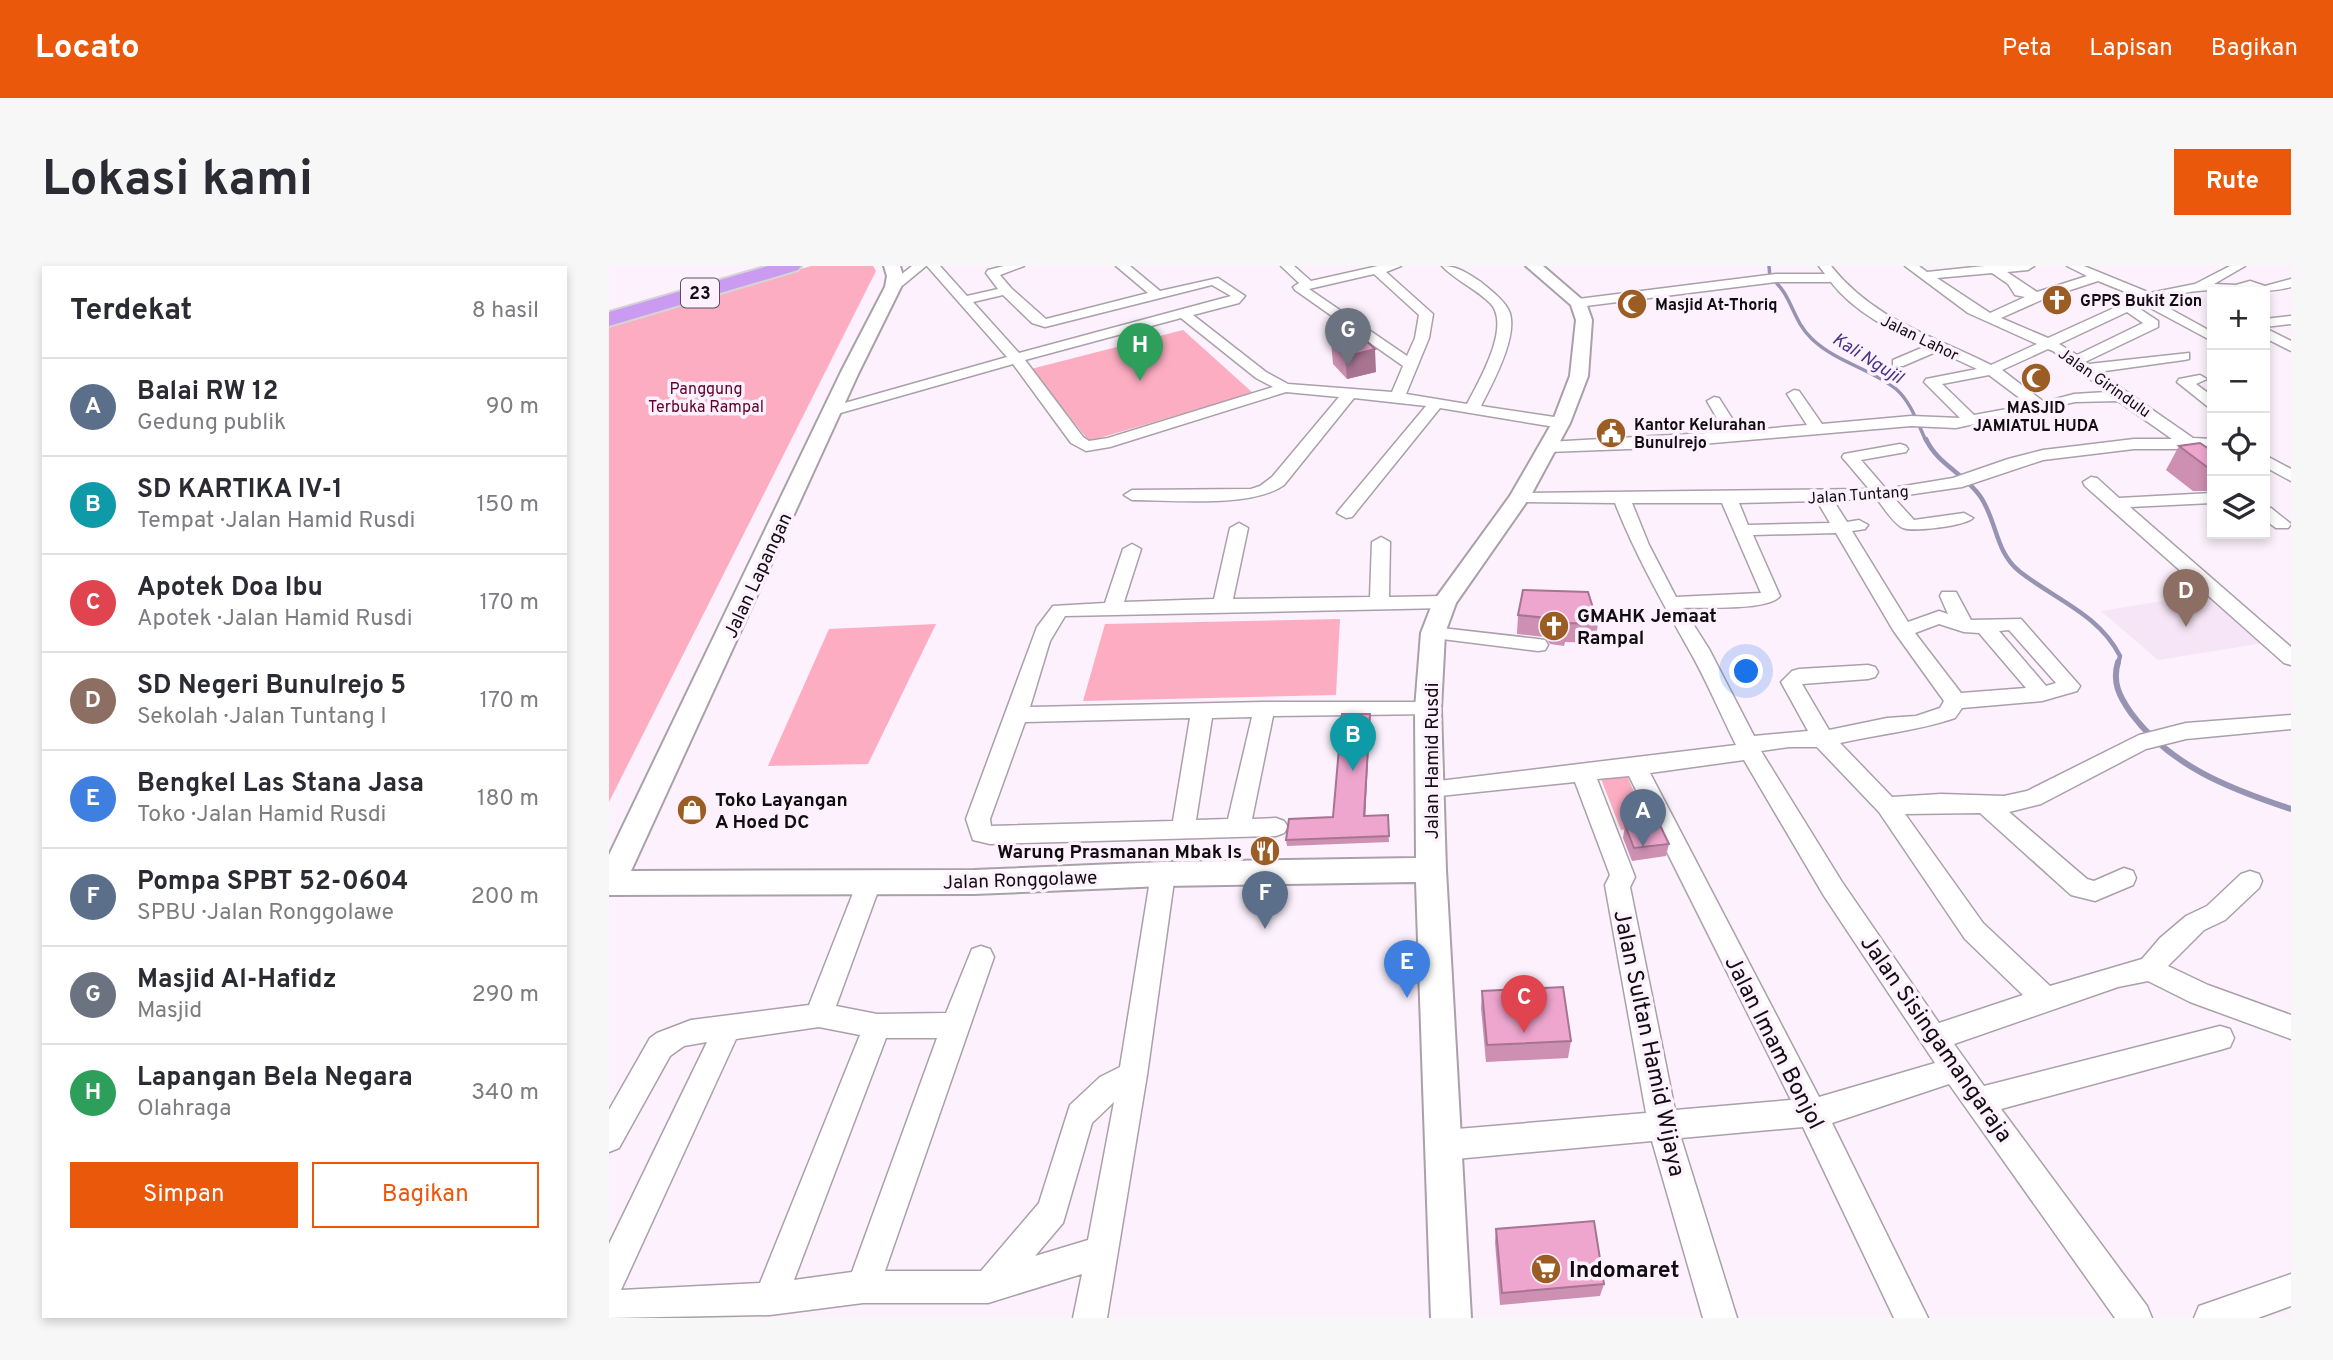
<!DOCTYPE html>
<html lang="id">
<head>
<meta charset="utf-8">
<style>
	:root { --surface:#fff; --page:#f7f7f7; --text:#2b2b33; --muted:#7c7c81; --line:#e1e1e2; --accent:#ea580c }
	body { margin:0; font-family:Overpass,sans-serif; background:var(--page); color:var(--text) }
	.controls { position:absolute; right:21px; top:21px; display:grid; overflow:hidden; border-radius:0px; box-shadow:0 4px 10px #0003 }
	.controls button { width:63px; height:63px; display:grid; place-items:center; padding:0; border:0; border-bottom:2px solid var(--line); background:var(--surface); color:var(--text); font:35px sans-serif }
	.you { position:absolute; left:1138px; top:406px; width:24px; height:24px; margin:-18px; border:5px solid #fff; border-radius:50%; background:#1a73e8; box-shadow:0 0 0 10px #1a73e833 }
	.badge { display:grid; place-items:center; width:46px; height:46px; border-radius:50%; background:var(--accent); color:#fff; font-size:23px; font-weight:700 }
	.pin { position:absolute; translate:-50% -58px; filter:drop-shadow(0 2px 4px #0008) }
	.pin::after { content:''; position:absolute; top:37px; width:24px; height:21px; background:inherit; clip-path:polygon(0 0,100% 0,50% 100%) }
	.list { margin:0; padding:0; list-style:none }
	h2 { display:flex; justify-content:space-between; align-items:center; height:91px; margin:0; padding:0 28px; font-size:30px }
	h2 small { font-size:23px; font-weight:400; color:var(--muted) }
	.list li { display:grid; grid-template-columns:46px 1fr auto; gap:21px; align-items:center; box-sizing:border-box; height:98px; padding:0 28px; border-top:2px solid var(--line) }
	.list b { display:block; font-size:26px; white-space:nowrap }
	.list p { margin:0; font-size:23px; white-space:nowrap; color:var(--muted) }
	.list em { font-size:23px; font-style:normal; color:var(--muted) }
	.actions { display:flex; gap:14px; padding:21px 28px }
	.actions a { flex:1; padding:16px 0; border:2px solid var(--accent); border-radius:0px; text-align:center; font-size:24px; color:var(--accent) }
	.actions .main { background:var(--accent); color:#fff }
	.icon { flex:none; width:38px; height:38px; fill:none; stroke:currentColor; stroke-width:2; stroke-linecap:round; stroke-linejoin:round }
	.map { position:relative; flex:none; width:1682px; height:1052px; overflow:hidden; border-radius:0px }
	header { display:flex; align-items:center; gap:42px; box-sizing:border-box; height:98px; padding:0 35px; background:var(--accent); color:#fff }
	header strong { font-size:33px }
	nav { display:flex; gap:38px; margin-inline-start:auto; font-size:24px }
	.intro { display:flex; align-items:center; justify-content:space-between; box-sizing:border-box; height:168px; padding:0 42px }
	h1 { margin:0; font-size:49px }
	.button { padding:18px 32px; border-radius:0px; background:var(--accent); color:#fff; font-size:24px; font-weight:700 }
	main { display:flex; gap:42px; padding:0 42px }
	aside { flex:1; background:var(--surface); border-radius:0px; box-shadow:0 4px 10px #0003 }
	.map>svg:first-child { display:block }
	.built { fill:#f6e5f6 }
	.green { fill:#fdadc1 }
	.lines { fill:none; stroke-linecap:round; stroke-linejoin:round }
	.stream-far2 { stroke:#9794b3; stroke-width:3.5 }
	.stream-far1 { stroke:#9794b3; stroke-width:4.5 }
	.stream { stroke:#9794b3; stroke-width:6 }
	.minor-casing { stroke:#aaa0aa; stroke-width:3 }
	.tertiary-casing { stroke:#aaa0aa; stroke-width:4 }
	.trunk-casing { stroke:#d4d4d4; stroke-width:4 }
	.minor { fill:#fff; fill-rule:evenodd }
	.tertiary { fill:#fff; fill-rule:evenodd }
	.trunk { fill:#cb9bf2; fill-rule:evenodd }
	.wall { fill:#cd8fb2 }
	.shaded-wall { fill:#a77491 }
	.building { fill:#eea6cf; stroke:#a77491; stroke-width:2 }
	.labels { text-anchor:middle; stroke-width:7; stroke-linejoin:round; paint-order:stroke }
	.far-poi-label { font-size:16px; font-weight:bold; fill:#110e11; stroke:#fcf1fc; text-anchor:start }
	.far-street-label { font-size:16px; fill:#110e11; stroke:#fcf1fc }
	.far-park-label { font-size:16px; fill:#60002a; stroke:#fcf1fc }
	.shield { fill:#fcf1fc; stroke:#585258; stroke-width:2 }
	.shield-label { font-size:18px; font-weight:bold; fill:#110e11 }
	.far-water-label { font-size:18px; font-style:italic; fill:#453383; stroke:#fcf1fc }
	.street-label { font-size:19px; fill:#110e11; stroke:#fcf1fc }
	.poi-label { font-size:19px; font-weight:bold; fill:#110e11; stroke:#fcf1fc; text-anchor:start }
	.near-street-label { font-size:23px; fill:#110e11; stroke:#fcf1fc }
	.near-poi-label { font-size:23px; font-weight:bold; fill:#110e11; stroke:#fcf1fc; text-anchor:start }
</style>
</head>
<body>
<header>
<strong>Locato</strong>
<nav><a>Peta</a><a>Lapisan</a><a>Bagikan</a></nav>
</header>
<div class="intro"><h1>Lokasi kami</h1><a class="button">Rute</a></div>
<main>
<aside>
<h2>Terdekat<small>8 hasil</small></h2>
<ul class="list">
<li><span class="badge" style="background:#5c6f8a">A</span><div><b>Balai RW 12</b><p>Gedung publik</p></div><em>90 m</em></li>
<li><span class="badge" style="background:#0f9aa8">B</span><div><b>SD KARTIKA IV-1</b><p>Tempat · Jalan Hamid Rusdi</p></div><em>150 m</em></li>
<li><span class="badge" style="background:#e0444e">C</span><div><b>Apotek Doa Ibu</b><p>Apotek · Jalan Hamid Rusdi</p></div><em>170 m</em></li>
<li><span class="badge" style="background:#8d6e63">D</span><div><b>SD Negeri Bunulrejo 5</b><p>Sekolah · Jalan Tuntang I</p></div><em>170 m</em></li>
<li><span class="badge" style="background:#3f7fe0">E</span><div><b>Bengkel Las Stana Jasa</b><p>Toko · Jalan Hamid Rusdi</p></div><em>180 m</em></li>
<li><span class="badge" style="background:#5c6f8a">F</span><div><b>Pompa SPBT 52-0604</b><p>SPBU · Jalan Ronggolawe</p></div><em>200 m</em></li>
<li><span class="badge" style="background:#6b7280">G</span><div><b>Masjid Al-Hafidz</b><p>Masjid</p></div><em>290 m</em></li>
<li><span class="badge" style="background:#2e9e5b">H</span><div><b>Lapangan Bela Negara</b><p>Olahraga</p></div><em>340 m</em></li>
</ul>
<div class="actions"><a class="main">Simpan</a><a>Bagikan</a></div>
</aside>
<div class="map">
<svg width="1682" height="1052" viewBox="0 0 1682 1052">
	<rect width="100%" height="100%" fill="#fcf1fc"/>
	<!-- built -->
	<polygon class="built" points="1604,327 1661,376 1549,394 1492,345"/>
	<!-- green -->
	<g class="green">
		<polygon points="202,0 264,0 267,5 0,536 0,59"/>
		<polygon points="574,64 644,127 480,175 422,103"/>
		<polygon points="731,353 727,429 474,435 496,358"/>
		<polygon points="327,358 259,498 159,500 220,363"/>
		<polygon points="1018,510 1040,560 1012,564 992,513"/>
	</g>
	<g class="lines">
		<!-- stream-far2 -->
		<path class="stream-far2" d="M1160,0l1,11c23,18 21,42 42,62 24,23 59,30 84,50 15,13 22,35 30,52"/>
		<!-- stream-far1 -->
		<path class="stream-far1" d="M1317,173c11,25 39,35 54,57 17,24 15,56 39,75 35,28 80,43 101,85l-2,8"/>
		<!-- stream -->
		<path class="stream" d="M1509,396c-6,20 1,34 13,51 39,53 99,76 160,96"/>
		<!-- minor casing -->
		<g class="minor-casing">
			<g id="minor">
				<polygon points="303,0 317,0 288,24 280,24 280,18"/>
				<path d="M318,0h13l27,30 31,-7 -12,-16 2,-3 16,-4h20l-24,9 11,13 35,31 102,-26 -32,-27h14l30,25 58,-13 27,18 -6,7 -46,12 73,57 22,12 104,8 11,-26 -108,-76 -2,-3 6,-4 -18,-17h13l17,15 67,-15h23l-15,6 47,42 -4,24 -23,56 61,10c12,-23 45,-79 23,-101 -15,-15 -35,-23 -48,-37 16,0 25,7 39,16 9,8 21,16 27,27 13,23 -16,75 -27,97l80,12 8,5 -8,5 -121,-20 -88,109 -6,1 -9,-5 3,-4 86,-103 -72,-8 -70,87c-32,23 -111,15 -152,15l-8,-5 8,-5 119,-1 9,-3 12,-9 67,-80 -53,-5 -176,55 -24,4 -15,-8 -58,-79 -176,50h-10l-3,-3 3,-3 180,-51zM765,8l45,41 -4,23 -8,18 -98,-67zM603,19l19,11 -212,57 -46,-51 30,-7 29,28 13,4zM572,52l75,60 17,9 -165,51 -19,3 -6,-4 -58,-77z"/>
				<path d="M1210,0h12c43,54 100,69 160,99l46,-21 -69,-31 -63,-47h14l8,6 57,-6h50l-6,4 -21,2 30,20 50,-16 -20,-10h17l66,27 45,-9 35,-18h15l-31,18 22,1 14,-4 15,5 26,-7v8c-34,9 -59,0 -93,4 -14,1 -29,6 -44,9l58,32v9l-69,-37 -6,3 21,14v6l-73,35 4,2 100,-11v6l-5,1 -86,12 95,66 19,1v10h-78l-91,11 -81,27 -69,10 21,23 50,-7 9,5c-8,8 -59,14 -70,10 -10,-5 -19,-20 -26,-29l-44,1 14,22 12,-2 9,5 -3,4 -13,2 56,91 31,-11 9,3 -8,-18 2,-4h14l15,28 50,-1 59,67 -3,5 -35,10 -80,7 -7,10c-38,13 -76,16 -115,25l52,54 49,-3 63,2 23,-5 112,-56 47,-12 105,-8v14l-105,10 -40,10 -105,55 -32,8 78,67 7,2 30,-13 9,3 3,7 -3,7 -38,16 -24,-6 -91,-82 -75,1 78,109 67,63 92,-27 18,-21 26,-22 21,-10 34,-32 9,-3 9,3 3,7 -3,7 -34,32 -21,10 -36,36 40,19 83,30v24l-101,-37 -42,-21 -30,6 -164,57 30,42 236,-60 10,3 4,9 -4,9 -10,3 -219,59 146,197 5,12h-37l-166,-234 -117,39 96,195h-34l-91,-191 -122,11 56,180h-34l-51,-177 -207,19 -11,-5 -4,-10 4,-10 11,-5 201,-17 -41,-228 5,-10 -35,-93 -145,15 -8,-2 -3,-6 3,-6 314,-38c-16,-32 -30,-66 -48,-97 -27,-48 -53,-94 -73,-145l-95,-1 -8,-5 2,-4 355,-4 -27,-32 2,-3 56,-10 6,2 2,3 -2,3 -45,8 25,29 67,-11 55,-19 35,-9 91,-11h38l-54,-38 -43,1 -119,26 -45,-2 -256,22 -107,4 -8,-5 8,-5 177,-10 -18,-31 7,-4 5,1 21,33 67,-6 -20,-31 7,-4 5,1 23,33 89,-8 49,2 -36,-36 2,-3 51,-10 -39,-18 -35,15h-10v-6l33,-14c-35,-16 -71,-33 -95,-64h-55l-198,25 -6,-4 6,-4 198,-25h49zM1383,7l16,11 7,11 10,2 -35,16 -53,-35zM1489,15l40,16 -90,41 -47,-20 45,-20zM1518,46l16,11 -66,32 -18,-11zM1439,83l5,2 54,41 -33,2 -30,8 -42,-32zM1380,109l40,30 -55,10 -32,-31zM1208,235l13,22 -82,2 -9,-22zM1023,237h90l39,90 -85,4 -27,-52zM1227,267l57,97 51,71 -4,7 -24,8 -29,2 -58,12 -27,-46 66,-5 7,-2 3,-5 -3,-5 -7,-2 -69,4 -7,2 -11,11 27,49 -54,5 -45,-87 -26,-41c20,-1 86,3 97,-12l-27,-61zM1330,358l25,8 15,1 47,55 -65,5 -46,-60zM1400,364l47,53 -10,3 -47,-55zM1180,481h28l62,65 86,127 58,56 -84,28 -97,-141 -81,-131zM1135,494l80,136 111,167 -116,34 -169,-324zM1020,510l162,324 -116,10 -45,-223 5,-10 -38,-98z"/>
				<polygon points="1682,50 1682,58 1656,61 1656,53"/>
				<polygon points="1656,62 1682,75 1682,85 1656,72"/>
				<polygon points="1591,109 1598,113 1587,118 1603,130 1603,141 1598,140 1568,116 1570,113"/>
				<polygon points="1656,189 1682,203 1682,215 1656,201"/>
				<polygon points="1482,211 1488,212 1510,232 1603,227 1603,237 1521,241 1682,381 1682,399 1675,397 1476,220 1474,216"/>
				<polygon points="1656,241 1662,242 1682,258 1679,262 1667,262 1656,254"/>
				<path d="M630,257l9,5 -15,71 137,-2 2,-55 9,-5 9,5 -1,55 56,-1 9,6 -9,6 -380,8 -15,25 -20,66 234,-5h164l7,2 4,5 -4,5 -162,2 -21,103 24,-1 8,3 4,6 -4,6 -8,3 -286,8 -17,-4 -7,-21 71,-192 16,-21 52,-3 18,-54 9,-5 9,5 -17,53 90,-3 16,-71zM643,451l-24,102 -32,1 16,-102zM581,452l-17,103 -182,5 -1,-7 35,-97z"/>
				<polygon points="824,361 929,373 936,374 939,379 936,384 929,385 817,371 814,367 817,363"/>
				<path d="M554,598l9,3 3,7 -28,201 -40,243h-34l9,-44 -94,29h-125l-93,12 -161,3v-74l98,-202 -23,4 -14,10 -51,92 -10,4v-42l41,-72 7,-5 34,-13 118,-15 48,-122 3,-7 9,-3 9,3 3,7 -45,123 41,8 69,-1 26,-64 9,-3 9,3 4,8 -109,314h96l58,-68 31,-98 30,-28 20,-10 31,-193 3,-7zM210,761l41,8 -100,248 -139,7 115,-251zM277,772h51l-85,234 -58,8zM505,836l-26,138 -53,16 28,-33 29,-100z"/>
				<polygon points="1682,1008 1682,1040 1649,1052 1585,1052 1590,1040"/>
			</g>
		</g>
		<!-- tertiary casing -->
		<g class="tertiary-casing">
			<polygon id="tertiary" points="275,0 291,0 294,10 292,21 250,106 22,605 365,604 554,596 807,592 806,443 812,367 824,336 901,230 943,157 961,110 967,54 962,39 917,0 934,0 977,37 983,54 979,110 961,157 921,231 847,337 836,367 832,443 837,604 862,1052 822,1052 807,616 554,620 365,628 0,629 0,589 232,106 276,21 278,10"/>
		</g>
		<!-- trunk casing -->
		<g class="trunk-casing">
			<polygon id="trunk" points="159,0 192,0 189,4 0,60 0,46"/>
		</g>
		<!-- minor -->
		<use href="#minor" class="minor"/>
		<!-- tertiary -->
		<use href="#tertiary" class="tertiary"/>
		<!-- trunk -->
		<use href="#trunk" class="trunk"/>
	</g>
	<!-- wall -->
	<g class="wall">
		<polygon points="722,76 767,106 738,113 724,98"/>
		<polygon points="1570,180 1603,185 1603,225 1584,225 1557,204"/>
		<polygon points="909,349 989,358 986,377 956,376 955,380 941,378 936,371 908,368"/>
		<polygon points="761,448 756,550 779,549 780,576 678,580 677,574 724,551"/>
		<polygon points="1016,559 1060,578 1057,590 1023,595 1014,572"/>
		<polygon points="873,725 962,775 959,792 877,796 872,742"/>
		<polygon points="887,963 995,1018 991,1030 891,1039 886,976"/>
	</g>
	<!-- shaded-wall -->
	<g class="shaded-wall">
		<polygon points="766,83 767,106 738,113 736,91"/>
		<polygon points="761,448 761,454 756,556 755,550"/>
	</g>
	<!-- building -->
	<g class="building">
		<polygon points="751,69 766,83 736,91 722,76"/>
		<polygon points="1591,177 1603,185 1603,201 1598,201 1570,180"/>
		<polygon points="914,324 979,326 989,358 957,357 957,361 943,359 938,352 909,349"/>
		<polygon points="733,448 761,448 755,550 779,549 780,570 677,574 680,553 724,551"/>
		<polygon points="1049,555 1060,578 1025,582 1016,559"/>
		<polygon points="954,721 962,775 878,779 873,725"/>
		<polygon points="985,955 995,1018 893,1027 887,963"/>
	</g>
	<!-- icons -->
	<defs>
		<g id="church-disc" transform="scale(1.575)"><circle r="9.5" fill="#9c5d24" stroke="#fcf1fc"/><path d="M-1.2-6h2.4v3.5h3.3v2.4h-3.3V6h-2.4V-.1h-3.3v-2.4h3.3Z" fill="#fff"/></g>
		<g id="mosque-disc" transform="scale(1.575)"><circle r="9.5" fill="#9c5d24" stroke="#fcf1fc"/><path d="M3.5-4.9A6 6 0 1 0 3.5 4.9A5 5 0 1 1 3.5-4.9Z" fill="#fff"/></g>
		<g id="civic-disc" transform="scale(1.575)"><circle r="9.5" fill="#9c5d24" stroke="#fcf1fc"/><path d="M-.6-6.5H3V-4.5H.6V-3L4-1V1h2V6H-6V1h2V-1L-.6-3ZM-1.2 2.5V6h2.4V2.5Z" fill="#fff"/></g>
		<g id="shop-disc" transform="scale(1.575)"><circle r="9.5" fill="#9c5d24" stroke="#fcf1fc"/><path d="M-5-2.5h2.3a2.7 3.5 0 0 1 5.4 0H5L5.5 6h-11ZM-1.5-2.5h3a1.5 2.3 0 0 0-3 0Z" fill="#fff"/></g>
		<g id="restaurant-disc" transform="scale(1.575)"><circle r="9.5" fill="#9c5d24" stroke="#fcf1fc"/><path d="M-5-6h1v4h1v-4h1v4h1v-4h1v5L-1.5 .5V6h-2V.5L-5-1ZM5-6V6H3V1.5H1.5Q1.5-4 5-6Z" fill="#fff"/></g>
		<g id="supermarket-disc" transform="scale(1.575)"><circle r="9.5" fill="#9c5d24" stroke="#fcf1fc"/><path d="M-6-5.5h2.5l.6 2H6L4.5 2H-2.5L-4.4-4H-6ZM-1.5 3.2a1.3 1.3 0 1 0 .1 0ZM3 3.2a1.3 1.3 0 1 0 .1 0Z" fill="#fff"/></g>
	</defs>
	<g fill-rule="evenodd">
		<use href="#church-disc" x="1448" y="34"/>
		<use href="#mosque-disc" x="1023" y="38"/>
		<use href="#mosque-disc" x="1427" y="112"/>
		<use href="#civic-disc" x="1002" y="167"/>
		<use href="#church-disc" x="945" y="360"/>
		<use href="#shop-disc" x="83" y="544"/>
		<use href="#restaurant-disc" x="656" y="585"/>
		<use href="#supermarket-disc" x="937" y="1003"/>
	</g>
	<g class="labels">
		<!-- far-poi labels -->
		<g class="far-poi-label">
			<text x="1471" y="40">GPPS Bukit Zion</text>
			<text x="1046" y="44">Masjid At-Thoriq</text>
			<text x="1427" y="147" text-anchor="middle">MASJID<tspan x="1427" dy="18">JAMIATUL HUDA</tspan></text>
			<text x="1025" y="164">Kantor Kelurahan<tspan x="1025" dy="18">Bunulrejo</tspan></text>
		</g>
		<!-- far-street labels -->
		<g class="far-street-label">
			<text transform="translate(1311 71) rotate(26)" y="6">Jalan Lahor</text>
			<text transform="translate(1496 116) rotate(35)" y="6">Jalan Girindulu</text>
			<text transform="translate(1249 228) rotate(-4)" y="6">Jalan Tuntang</text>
		</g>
		<!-- far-park labels -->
		<g class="far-park-label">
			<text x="97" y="128">Panggung<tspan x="97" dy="18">Terbuka Rampal</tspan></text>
		</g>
		<!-- shield labels -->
		<rect class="shield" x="72" y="12.5" width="38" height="29" rx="5"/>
		<g class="shield-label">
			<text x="91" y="33">23</text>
		</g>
		<!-- far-water labels -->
		<g class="far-water-label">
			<text transform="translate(1259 92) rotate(32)" y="6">Kali Ngujil</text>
		</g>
		<!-- street labels -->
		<g class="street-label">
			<text transform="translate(148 309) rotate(-65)" y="7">Jalan Lapangan</text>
			<text transform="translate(822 495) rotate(-90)" y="7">Jalan Hamid Rusdi</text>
			<text transform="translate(411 613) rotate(-2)" y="7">Jalan Ronggolawe</text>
		</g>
		<!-- poi labels -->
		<g class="poi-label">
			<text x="968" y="356">GMAHK Jemaat<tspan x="968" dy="22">Rampal</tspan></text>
			<text x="106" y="540">Toko Layangan<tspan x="106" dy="22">A Hoed DC</tspan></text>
			<text x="633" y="592" text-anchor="end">Warung Prasmanan Mbak Is</text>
		</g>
		<!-- near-street labels -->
		<g class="near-street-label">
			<text transform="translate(1328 772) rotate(55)" y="8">Jalan Sisingamangaraja</text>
			<text transform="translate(1166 776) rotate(63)" y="8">Jalan Imam Bonjol</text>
			<text transform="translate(1041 777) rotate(78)" y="8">Jalan Sultan Hamid Wijaya</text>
		</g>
		<!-- near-poi labels -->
		<g class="near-poi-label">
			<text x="960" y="1011">Indomaret</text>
		</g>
	</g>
</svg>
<div class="controls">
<button>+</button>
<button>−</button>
<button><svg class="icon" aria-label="locate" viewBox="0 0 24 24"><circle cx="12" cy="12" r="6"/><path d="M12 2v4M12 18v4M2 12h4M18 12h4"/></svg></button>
<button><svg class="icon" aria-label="layers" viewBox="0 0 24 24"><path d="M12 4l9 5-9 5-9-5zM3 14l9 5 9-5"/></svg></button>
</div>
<div class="you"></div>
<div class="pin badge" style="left:1034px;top:581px;background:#5c6f8a">A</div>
<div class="pin badge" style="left:744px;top:505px;background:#0f9aa8">B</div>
<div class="pin badge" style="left:915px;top:767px;background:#e0444e">C</div>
<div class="pin badge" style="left:1577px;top:361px;background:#8d6e63">D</div>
<div class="pin badge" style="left:798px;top:732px;background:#3f7fe0">E</div>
<div class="pin badge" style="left:656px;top:663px;background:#5c6f8a">F</div>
<div class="pin badge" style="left:739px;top:100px;background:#6b7280">G</div>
<div class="pin badge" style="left:531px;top:115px;background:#2e9e5b">H</div>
</div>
</main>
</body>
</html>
